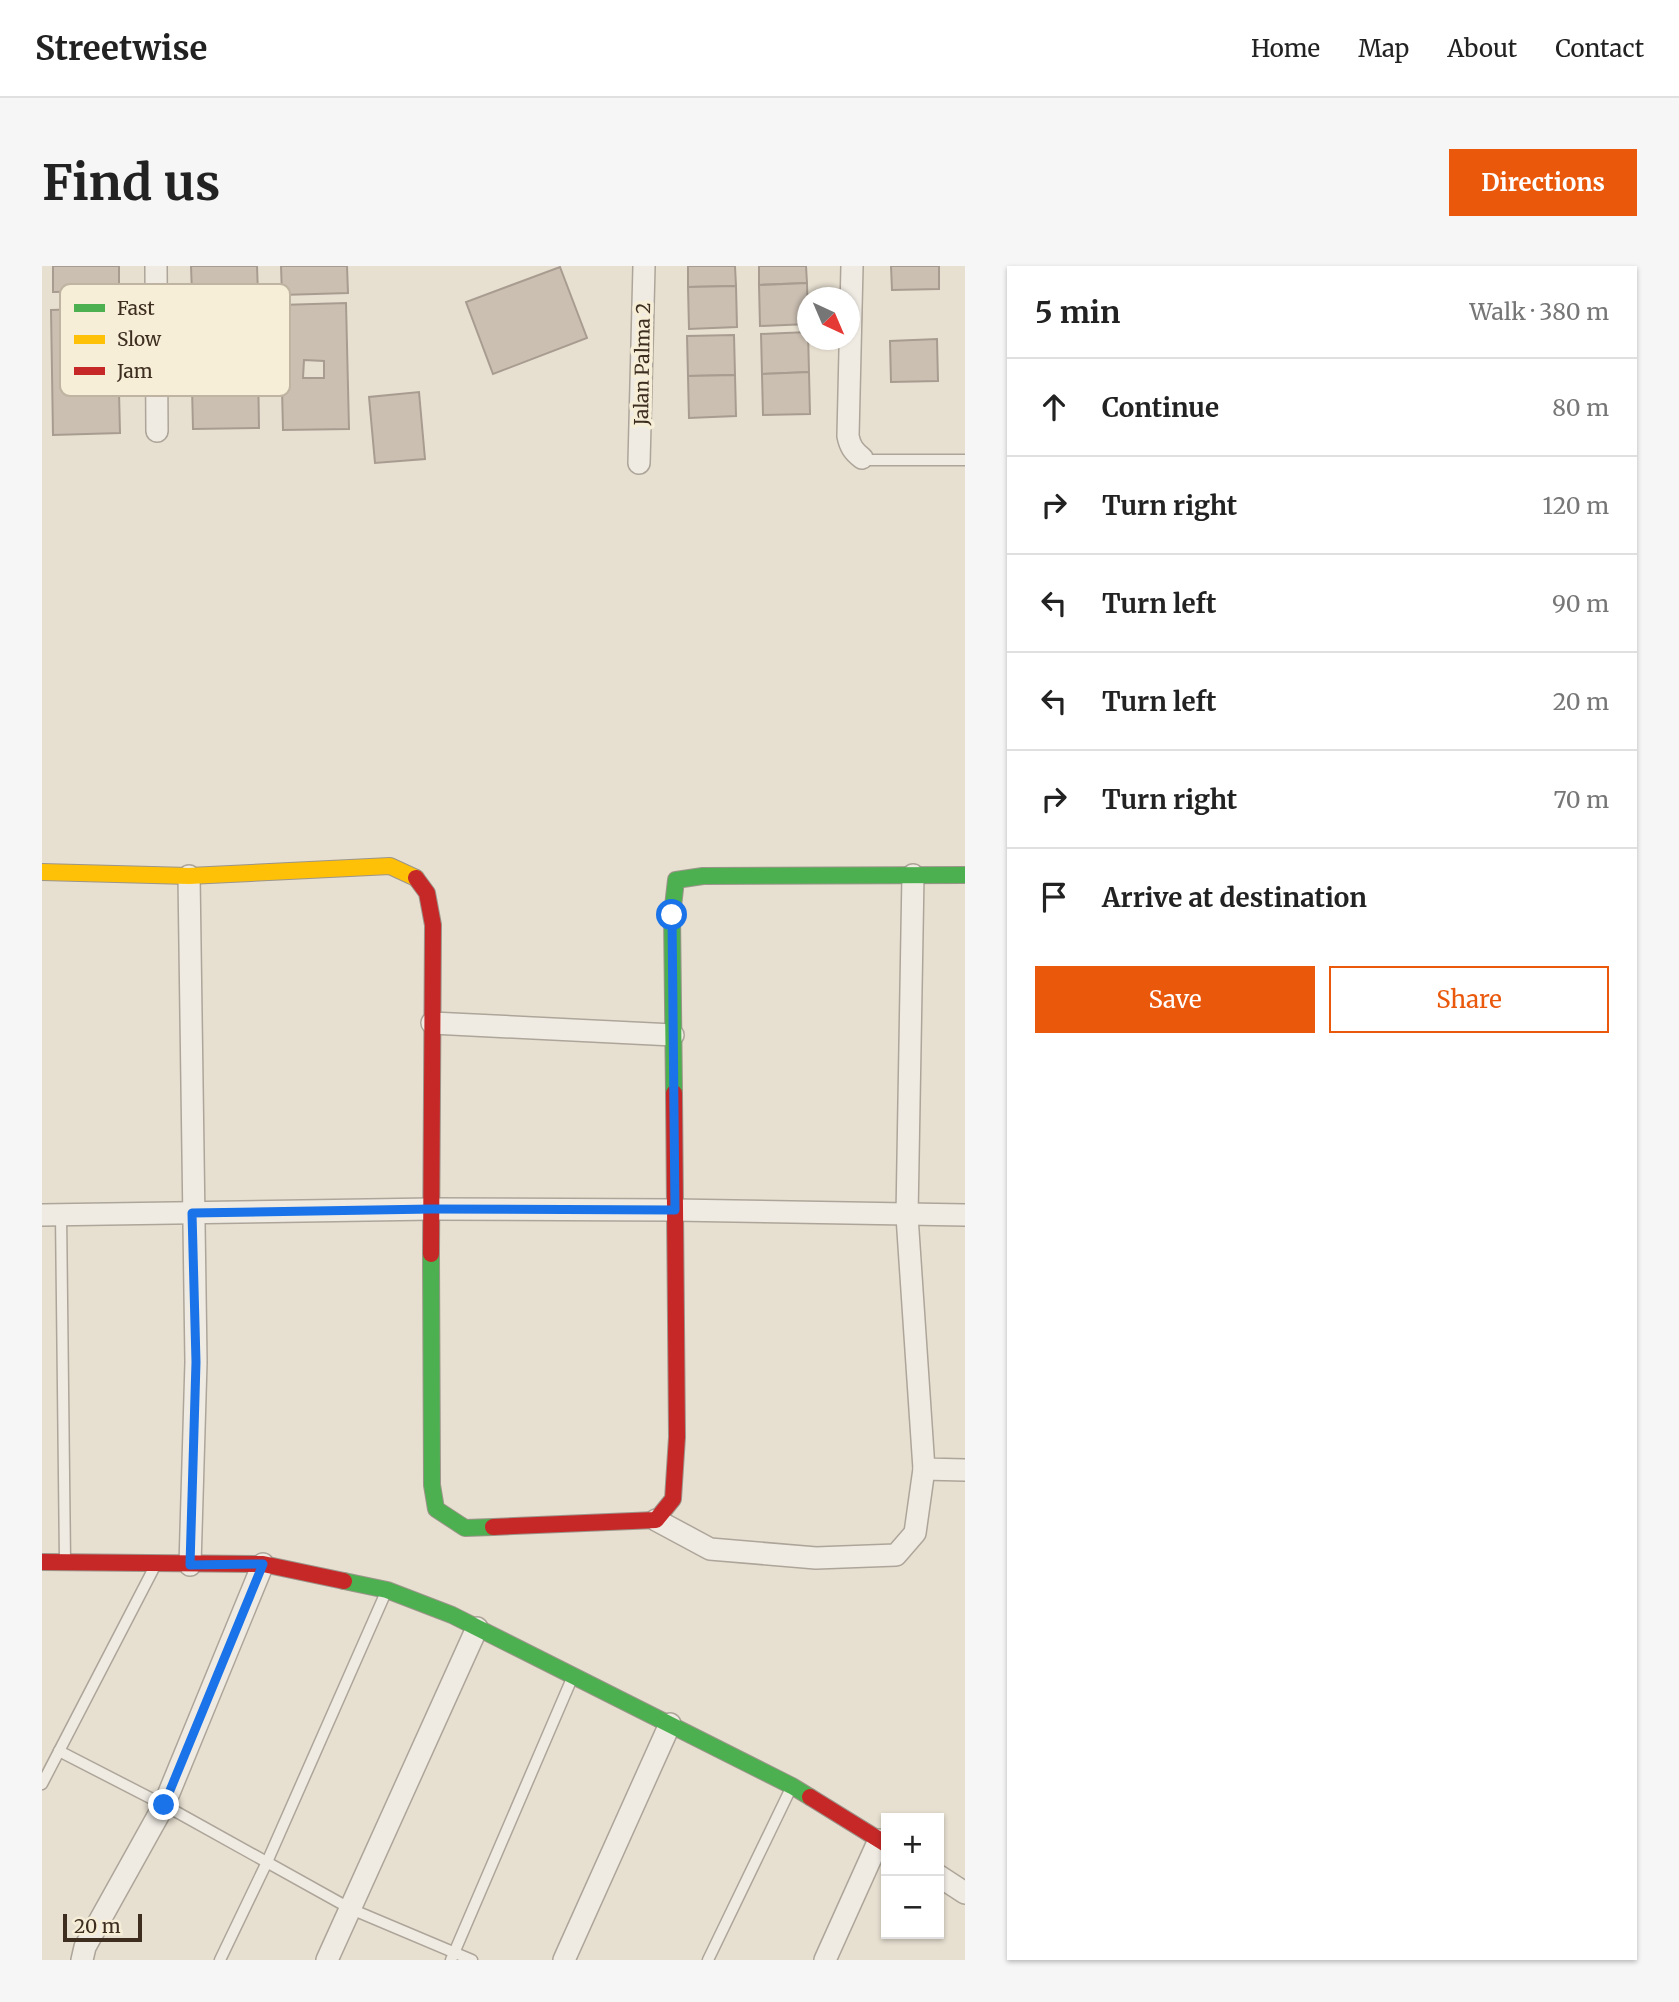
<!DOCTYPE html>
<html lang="en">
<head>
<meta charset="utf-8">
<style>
	:root { --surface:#fff; --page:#f6f6f6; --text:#222; --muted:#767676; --line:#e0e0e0; --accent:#ea580c }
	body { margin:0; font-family:Merriweather,serif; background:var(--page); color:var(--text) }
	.controls { position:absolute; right:21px; bottom:21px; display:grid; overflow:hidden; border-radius:0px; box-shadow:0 2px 5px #0004 }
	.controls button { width:63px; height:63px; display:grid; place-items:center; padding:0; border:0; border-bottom:2px solid var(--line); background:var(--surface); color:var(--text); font:35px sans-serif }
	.compass { position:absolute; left:755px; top:21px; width:63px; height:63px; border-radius:50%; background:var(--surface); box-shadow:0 2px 5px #0004; rotate:136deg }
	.scale { position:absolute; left:21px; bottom:18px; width:79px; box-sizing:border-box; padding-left:7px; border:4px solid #3d2e20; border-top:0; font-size:19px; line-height:24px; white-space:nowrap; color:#3d2e20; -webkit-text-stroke:5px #f7eed8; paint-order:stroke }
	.stop { position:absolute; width:21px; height:21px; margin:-16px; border:5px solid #1a73e8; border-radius:50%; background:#fff }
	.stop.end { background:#1a73e8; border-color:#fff; box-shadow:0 2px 7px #0008 }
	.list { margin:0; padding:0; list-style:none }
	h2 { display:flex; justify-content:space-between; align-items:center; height:91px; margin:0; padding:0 28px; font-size:30px }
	h2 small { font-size:23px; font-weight:400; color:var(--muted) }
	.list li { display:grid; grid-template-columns:46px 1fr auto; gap:21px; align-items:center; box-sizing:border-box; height:98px; padding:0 28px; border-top:2px solid var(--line) }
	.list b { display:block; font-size:26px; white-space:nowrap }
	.list em { font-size:23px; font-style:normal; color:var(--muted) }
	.actions { display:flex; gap:14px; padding:21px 28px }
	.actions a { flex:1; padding:16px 0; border:2px solid var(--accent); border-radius:0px; text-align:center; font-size:24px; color:var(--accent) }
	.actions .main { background:var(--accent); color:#fff }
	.icon { flex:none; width:38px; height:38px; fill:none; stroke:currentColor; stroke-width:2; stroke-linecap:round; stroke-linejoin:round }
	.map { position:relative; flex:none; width:923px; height:1694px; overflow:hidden; border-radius:0px }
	header { display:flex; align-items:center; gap:42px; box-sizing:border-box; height:98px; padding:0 35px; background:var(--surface); border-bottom:2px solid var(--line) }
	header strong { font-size:33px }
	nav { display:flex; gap:38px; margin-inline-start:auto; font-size:24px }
	.intro { display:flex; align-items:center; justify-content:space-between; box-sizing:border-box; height:168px; padding:0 42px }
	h1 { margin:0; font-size:49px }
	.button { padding:18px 32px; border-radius:0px; background:var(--accent); color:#fff; font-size:24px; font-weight:700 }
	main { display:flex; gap:42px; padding:0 42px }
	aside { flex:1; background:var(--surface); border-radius:0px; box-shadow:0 2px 5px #0004 }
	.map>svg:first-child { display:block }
	.building { fill:#cbbfb2; stroke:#a89c90; stroke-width:2; fill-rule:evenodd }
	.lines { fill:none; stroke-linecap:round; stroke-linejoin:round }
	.lane-casing { stroke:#ada599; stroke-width:13 }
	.street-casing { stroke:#ada599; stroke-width:24 }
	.fast-casing { stroke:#9c958a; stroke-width:18 }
	.slow-casing { stroke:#9c958a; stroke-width:18 }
	.jam-casing { stroke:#9c958a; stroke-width:18 }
	.lane { stroke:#efebe3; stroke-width:10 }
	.street { stroke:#efebe3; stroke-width:21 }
	.fast { stroke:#4caf50; stroke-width:16 }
	.slow { stroke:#ffc107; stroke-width:16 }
	.jam { stroke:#c62828; stroke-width:16 }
	.route { stroke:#1a73e8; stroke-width:9 }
	.labels { text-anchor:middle; stroke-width:7; stroke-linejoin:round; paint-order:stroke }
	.street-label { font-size:19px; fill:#3d2e20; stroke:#f7eed8 }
	.key { fill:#f7eed8; stroke:#bfb4a1; stroke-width:2 }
	.key-label { font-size:19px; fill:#3d2e20 }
</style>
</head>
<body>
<header>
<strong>Streetwise</strong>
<nav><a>Home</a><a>Map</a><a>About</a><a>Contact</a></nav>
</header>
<div class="intro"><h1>Find us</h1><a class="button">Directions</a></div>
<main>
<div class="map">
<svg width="923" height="1694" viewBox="0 0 923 1694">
	<rect width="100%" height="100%" fill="#e7e0d1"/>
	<!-- building -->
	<g class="building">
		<polygon points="11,0 77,0 77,25 11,26"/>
		<polygon points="149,0 215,0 216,27 150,28"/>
		<polygon points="239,0 305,0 306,27 240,29"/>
		<polygon points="646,0 693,0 694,20 646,21"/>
		<polygon points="717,0 764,0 765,17 717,19"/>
		<polygon points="849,0 897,0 897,23 850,24"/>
		<polygon points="518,1 545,72 451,108 424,36"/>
		<polygon points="765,17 766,58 718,60 717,19"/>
		<polygon points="694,20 695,61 647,63 646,21"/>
		<path d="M215,36l2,126 -66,1 -3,-125zM172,93l20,1v17h-21z"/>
		<path d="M304,37l3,126 -66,1 -3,-125zM262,94l20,1v17h-21z"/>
		<path d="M75,42l3,125 -67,2 -2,-125zM32,99h21v18l-21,-1z"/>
		<polygon points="766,66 767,106 720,108 719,68"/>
		<polygon points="692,69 693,109 646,110 645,70"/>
		<polygon points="895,73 896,115 849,116 848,75"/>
		<polygon points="767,106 768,148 721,149 720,108"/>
		<polygon points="693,109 694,150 647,152 646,110"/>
		<polygon points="377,126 383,193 333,197 327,131"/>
	</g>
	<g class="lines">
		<!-- lane casing -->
		<g class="lane-casing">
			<g id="lane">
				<polyline points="820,192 829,194 923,194"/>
				<polyline points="19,948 23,1295"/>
				<polyline points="17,1485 122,1539 309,1643 430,1694"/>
				<polyline points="0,1518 114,1298"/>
				<polyline points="178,1694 225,1596 344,1326"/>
				<polyline points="409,1694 531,1410"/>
				<polyline points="666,1694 750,1520"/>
			</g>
		</g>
		<!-- street casing -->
		<g class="street-casing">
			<g id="street">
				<polyline points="114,0 115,165"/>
				<path d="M810,0l-4,170c2,10 5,15 14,22"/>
				<polyline points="597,197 602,0"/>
				<polyline points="871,609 865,950 882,1203 923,1204"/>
				<polyline points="147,610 154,1096 148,1299"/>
				<polyline points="390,757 631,769"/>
				<polyline points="0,949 390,943 633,944 923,949"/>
				<polyline points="614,1254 668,1283 774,1292 854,1289 873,1267 882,1203"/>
				<polyline points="897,1610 923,1627"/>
				<polyline points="40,1694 43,1681 122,1539 221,1298"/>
				<polyline points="285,1694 435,1362"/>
				<polyline points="522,1694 628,1458"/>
				<polyline points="783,1694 837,1574"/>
			</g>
		</g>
		<!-- fast casing -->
		<g class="fast-casing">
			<g id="fast">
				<polyline points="632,827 630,649 634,614 661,610 923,609"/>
				<polyline points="389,988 390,1219 394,1243 423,1262 451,1261"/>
				<polyline points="302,1315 345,1324 410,1349 750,1520 768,1531"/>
			</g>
		</g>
		<!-- slow casing -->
		<g class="slow-casing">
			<polyline id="slow" points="0,606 147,610 348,600 374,612"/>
		</g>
		<!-- jam casing -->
		<g class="jam-casing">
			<g id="jam">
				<polyline points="374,612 385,627 391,659 389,988"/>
				<polyline points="451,1261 614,1254 631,1233 635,1171 632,827"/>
				<polyline points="0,1296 221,1298 302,1315"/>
				<polyline points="768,1531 844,1578"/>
			</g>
		</g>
		<!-- lane -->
		<use href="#lane" class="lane"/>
		<!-- street -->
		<use href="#street" class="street"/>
		<!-- fast -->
		<use href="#fast" class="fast"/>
		<!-- slow -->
		<use href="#slow" class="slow"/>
		<!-- jam -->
		<use href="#jam" class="jam"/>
	</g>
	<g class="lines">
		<!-- route -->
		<polyline class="route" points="122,1539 221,1298 148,1299 154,1096 150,947 390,943 633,944 630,649"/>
	</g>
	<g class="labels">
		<!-- street labels -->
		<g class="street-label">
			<text transform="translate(600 98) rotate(-89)" y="7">Jalan Palma 2</text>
		</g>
	</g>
	<!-- legend -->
	<rect x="18" y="18" width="230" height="112" rx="10" class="key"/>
	<rect x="32" y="38" width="31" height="8" fill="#4caf50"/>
	<rect x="32" y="69" width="31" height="9" fill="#ffc107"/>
	<rect x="32" y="101" width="31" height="8" fill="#c62828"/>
	<g class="key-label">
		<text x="75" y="49">Fast</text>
		<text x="75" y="80">Slow</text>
		<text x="75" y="112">Jam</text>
	</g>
</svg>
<div class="controls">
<button>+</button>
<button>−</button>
</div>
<svg class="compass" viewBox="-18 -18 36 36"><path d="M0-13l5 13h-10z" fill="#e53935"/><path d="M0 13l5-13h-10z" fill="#767676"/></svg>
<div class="scale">20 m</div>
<div class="stop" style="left:630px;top:649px"></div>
<div class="stop end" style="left:122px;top:1539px"></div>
</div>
<aside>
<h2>5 min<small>Walk · 380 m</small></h2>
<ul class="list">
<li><svg class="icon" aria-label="ahead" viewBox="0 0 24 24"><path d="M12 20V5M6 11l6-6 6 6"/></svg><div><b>Continue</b></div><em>80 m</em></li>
<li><svg class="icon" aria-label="right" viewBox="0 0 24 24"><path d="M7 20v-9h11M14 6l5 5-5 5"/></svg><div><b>Turn right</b></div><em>120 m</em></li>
<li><svg class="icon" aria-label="left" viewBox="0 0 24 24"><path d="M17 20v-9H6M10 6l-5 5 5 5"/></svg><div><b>Turn left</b></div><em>90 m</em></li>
<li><svg class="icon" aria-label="left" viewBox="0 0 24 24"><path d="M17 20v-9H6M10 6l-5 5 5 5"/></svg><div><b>Turn left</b></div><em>20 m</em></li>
<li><svg class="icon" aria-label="right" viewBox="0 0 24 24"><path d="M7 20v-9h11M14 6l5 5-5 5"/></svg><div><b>Turn right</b></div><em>70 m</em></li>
<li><svg class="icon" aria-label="arrive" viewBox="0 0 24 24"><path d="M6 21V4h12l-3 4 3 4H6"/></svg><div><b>Arrive at destination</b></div></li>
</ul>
<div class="actions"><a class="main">Save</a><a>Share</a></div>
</aside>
</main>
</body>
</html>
